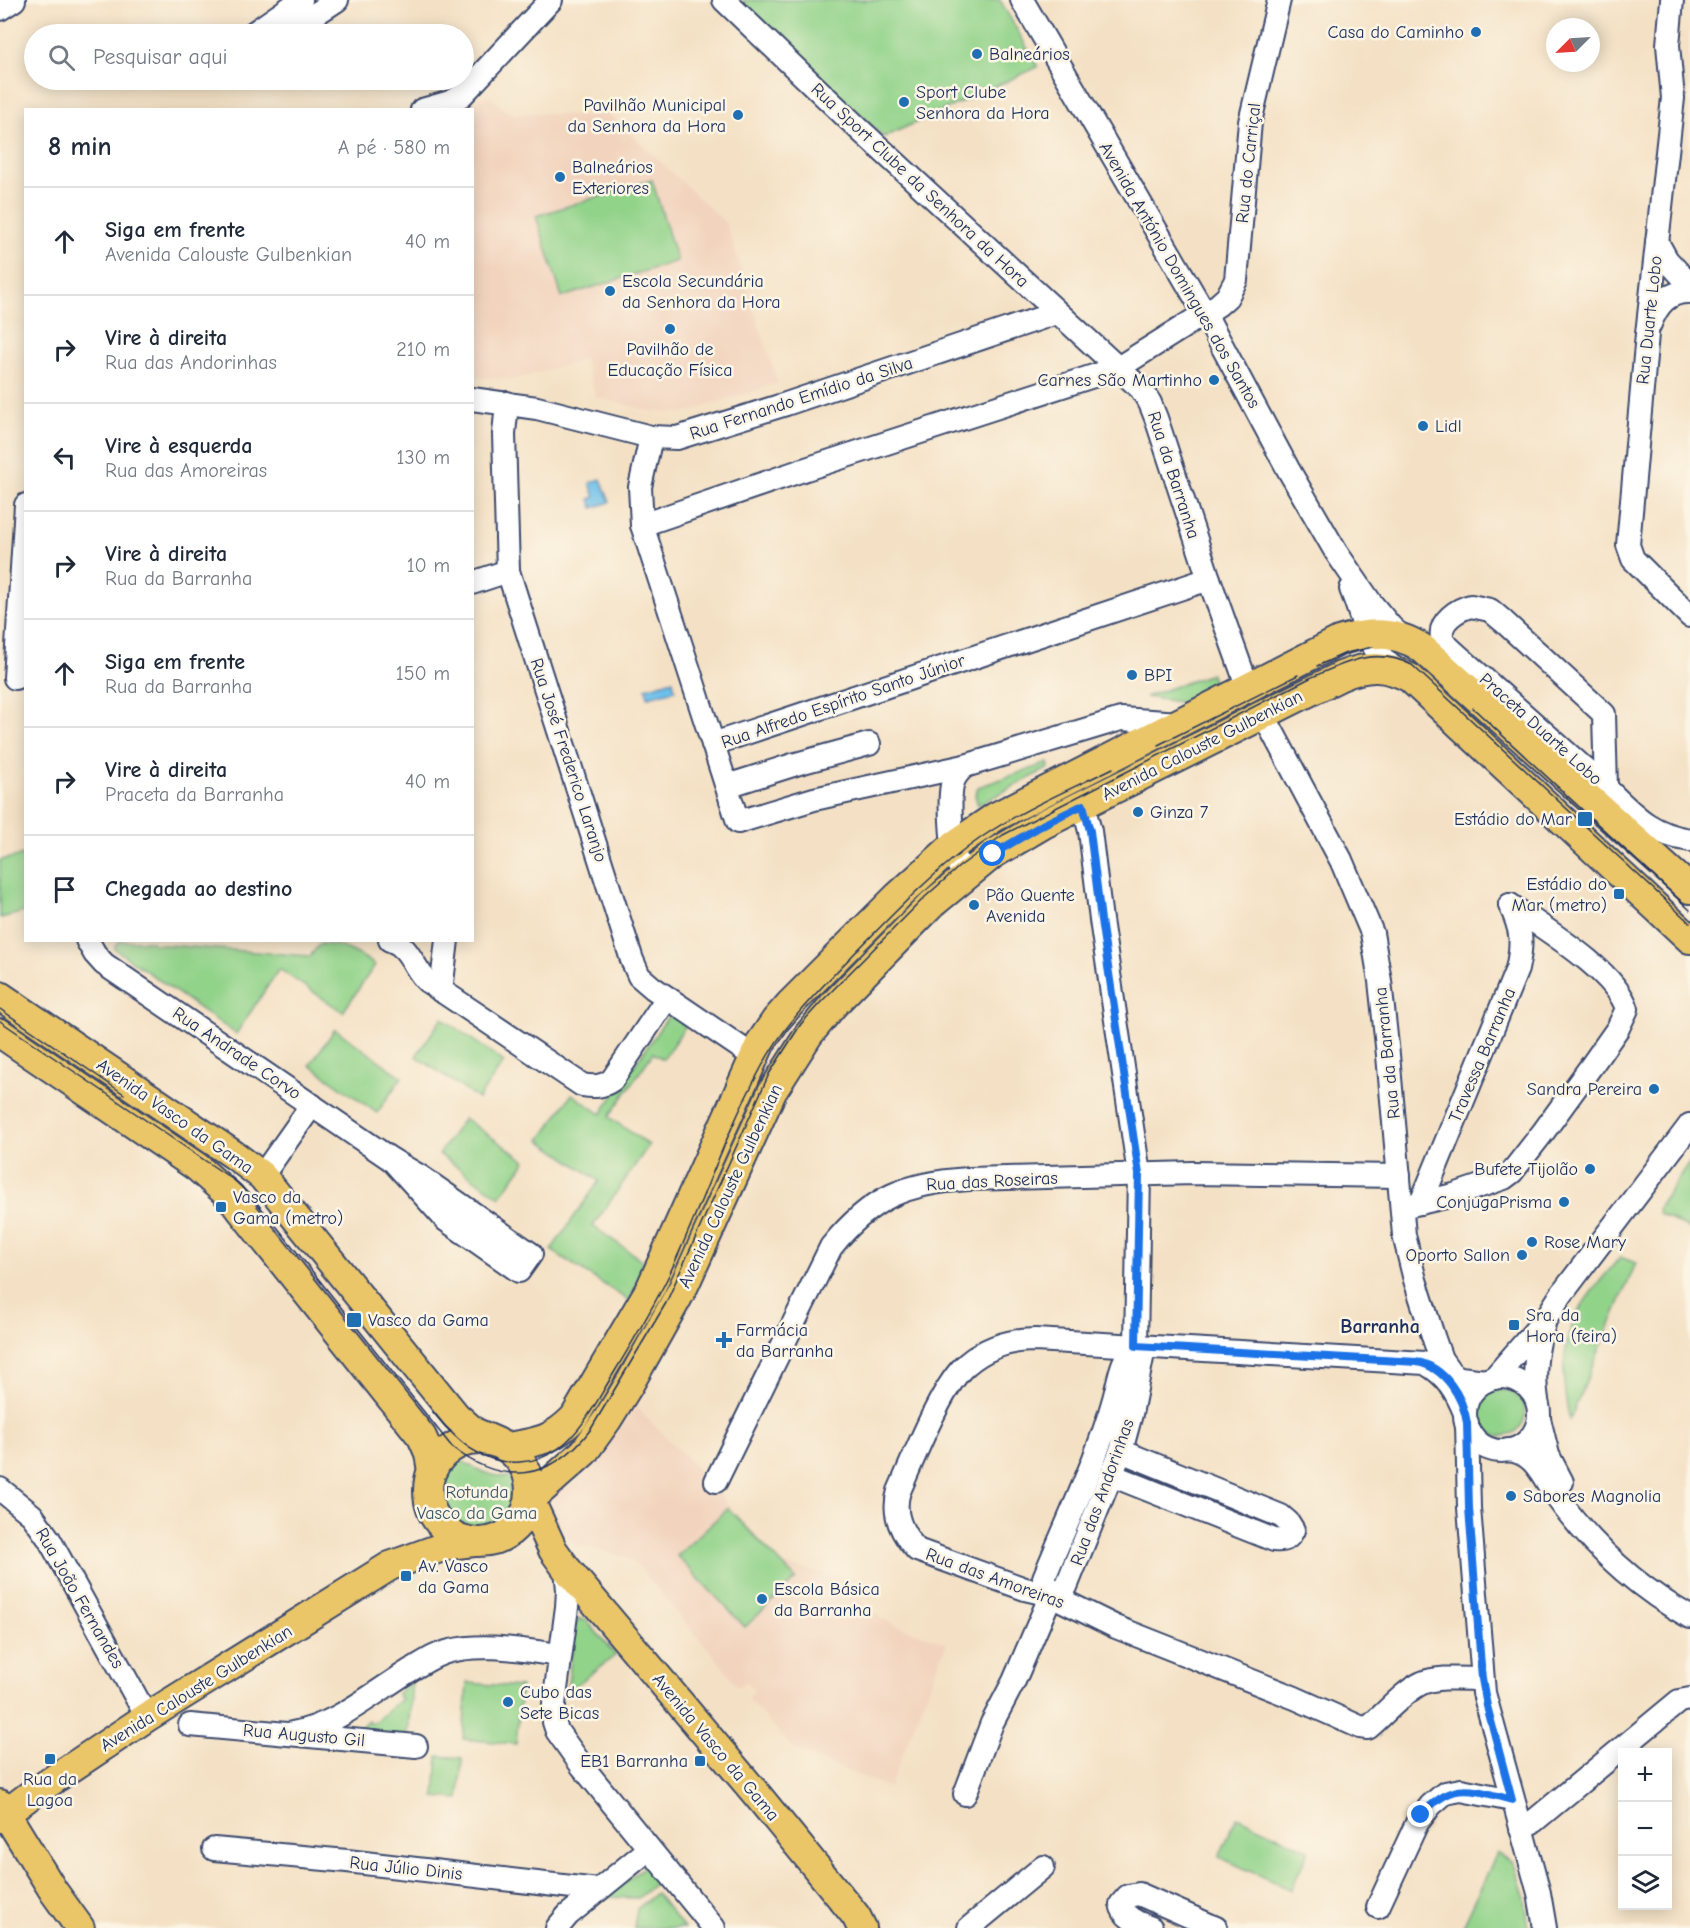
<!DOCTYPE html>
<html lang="pt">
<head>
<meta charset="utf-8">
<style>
	:root { --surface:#fff; --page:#f2f2f3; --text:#1f2937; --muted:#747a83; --line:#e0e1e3 }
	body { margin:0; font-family:"Comic Neue",sans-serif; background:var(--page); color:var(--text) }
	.controls { position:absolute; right:18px; bottom:18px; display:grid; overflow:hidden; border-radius:0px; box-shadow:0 3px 15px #0003 }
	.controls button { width:54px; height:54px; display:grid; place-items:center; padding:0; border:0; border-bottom:2px solid var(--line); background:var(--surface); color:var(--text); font:30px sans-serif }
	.compass { position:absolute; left:1546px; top:18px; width:54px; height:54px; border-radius:50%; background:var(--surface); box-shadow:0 3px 15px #0003; rotate:246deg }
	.stop { position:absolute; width:18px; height:18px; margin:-14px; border:4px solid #1a73e8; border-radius:50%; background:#fff }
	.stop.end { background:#1a73e8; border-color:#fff; box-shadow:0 2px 6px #0008 }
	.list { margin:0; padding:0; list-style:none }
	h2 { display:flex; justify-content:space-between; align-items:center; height:78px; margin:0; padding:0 24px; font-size:26px }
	h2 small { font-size:20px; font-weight:400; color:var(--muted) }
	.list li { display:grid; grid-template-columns:39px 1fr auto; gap:18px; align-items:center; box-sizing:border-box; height:108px; padding:0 24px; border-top:2px solid var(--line) }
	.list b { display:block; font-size:22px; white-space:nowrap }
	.list p { margin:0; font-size:20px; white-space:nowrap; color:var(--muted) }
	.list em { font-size:20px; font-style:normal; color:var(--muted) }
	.icon { flex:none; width:33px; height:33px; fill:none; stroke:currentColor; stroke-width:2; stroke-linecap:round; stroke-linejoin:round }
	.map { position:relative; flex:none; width:1690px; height:1928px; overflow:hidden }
	.search { position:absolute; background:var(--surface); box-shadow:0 3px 15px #0003; left:24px; top:24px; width:450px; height:66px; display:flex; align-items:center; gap:15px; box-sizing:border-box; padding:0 21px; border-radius:33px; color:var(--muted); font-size:22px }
	.panel { position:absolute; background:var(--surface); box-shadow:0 3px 15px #0003; left:24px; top:108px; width:450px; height:834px; border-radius:0px }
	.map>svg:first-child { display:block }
	.built { fill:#f2d4be }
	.green { fill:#92d38a; stroke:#568174; stroke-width:1.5 }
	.water { fill:#6dc0e9; stroke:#4478a4; stroke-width:1.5 }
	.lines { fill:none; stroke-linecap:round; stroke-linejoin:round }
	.minor-casing { stroke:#3c4a6d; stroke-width:26 }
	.major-casing { stroke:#3c4a6d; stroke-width:32 }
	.minor { stroke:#fff; stroke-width:22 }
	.major { stroke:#ebc669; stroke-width:28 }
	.tram { stroke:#1b2f5e; stroke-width:1.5 }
	.route { stroke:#1a73e8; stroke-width:8 }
	.poi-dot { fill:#1f6fb2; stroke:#fcf5e5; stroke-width:2 }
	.labels { text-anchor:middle; stroke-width:5; stroke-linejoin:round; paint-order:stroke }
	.poi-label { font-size:18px; fill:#1b2f5e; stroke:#fcf5e5; text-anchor:start }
	.street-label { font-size:18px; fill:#1b2f5e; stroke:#fcf5e5 }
	.park-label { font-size:18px; fill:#395869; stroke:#fcf5e5 }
	.neighbourhood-label { font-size:20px; font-weight:bold; fill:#1b2f5e; stroke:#fcf5e5 }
</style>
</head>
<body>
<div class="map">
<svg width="1690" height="1928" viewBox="0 0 1690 1928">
	<rect width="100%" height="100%" fill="#fcf5e5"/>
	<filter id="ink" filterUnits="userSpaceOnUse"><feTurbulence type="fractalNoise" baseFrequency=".0167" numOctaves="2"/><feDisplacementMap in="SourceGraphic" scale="12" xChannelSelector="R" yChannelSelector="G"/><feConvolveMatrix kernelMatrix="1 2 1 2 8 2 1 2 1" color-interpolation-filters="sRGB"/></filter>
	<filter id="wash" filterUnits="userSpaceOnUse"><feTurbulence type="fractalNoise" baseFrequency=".008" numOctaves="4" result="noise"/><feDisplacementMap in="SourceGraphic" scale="24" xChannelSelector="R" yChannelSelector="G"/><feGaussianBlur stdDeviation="1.35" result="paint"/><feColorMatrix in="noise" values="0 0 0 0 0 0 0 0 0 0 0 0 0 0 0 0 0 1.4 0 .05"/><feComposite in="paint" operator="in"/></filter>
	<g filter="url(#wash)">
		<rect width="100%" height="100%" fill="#f4e1c5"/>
		<!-- built -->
		<g class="built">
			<polygon points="488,96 511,114 541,113 587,117 607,112 726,223 778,383 695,410 681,413 650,411 596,397 584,359 514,380 473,377 472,110 459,110"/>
			<polygon points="637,1407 720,1493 728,1508 782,1565 839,1576 850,1592 881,1618 898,1626 947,1643 889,1788 794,1749 748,1699 754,1690 746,1681 739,1687 731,1680 729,1674 639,1567 626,1557 574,1544 551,1516 553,1495 579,1476"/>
		</g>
		<!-- green -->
		<g class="green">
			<polygon points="742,0 1000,0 1038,67 884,137 844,99 839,101 830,85"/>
			<polygon points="652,180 677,261 562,297 536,216"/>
			<polygon points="1211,674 1213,682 1227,677 1230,684 1192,704 1145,697"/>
			<polygon points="1048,763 1049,768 978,805 975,795 978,787"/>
			<polygon points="25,855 25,912 0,918 0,860"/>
			<path d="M151,941l3,3 156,12 10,-12c22,0 38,9 55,21l-32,47 -64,-43 -43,65 -121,-85v-3l5,-5z"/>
			<polygon points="669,1015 674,1015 684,1022 685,1027 663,1059 653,1053 609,1117 649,1145 593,1226 647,1264 629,1301 551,1250 599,1181 540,1140 572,1094 601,1114"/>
			<polygon points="442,1018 504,1062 478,1099 416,1056"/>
			<polygon points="335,1029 402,1077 377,1113 310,1065"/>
			<polygon points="464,1118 526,1161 500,1197 439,1154"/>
			<polygon points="1690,1162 1690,1229 1659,1214 1658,1208"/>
			<path d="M1620,1257l16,6 -66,157c-9,-34 -9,-72 6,-104 10,-21 30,-41 44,-59z"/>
			<circle cx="1502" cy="1413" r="23"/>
			<path d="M455,1456c21,15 40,23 65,21 1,10 3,19 -1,28 -15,41 -76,31 -80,-12 -2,-14 5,-27 16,-37z"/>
			<polygon points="728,1508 796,1579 745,1627 677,1556"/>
			<polygon points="579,1619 586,1620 616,1655 567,1692 575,1625"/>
			<polygon points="412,1681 408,1736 355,1732 368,1720 372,1724 401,1699 397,1694"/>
			<polygon points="467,1683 521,1687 516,1744 463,1739"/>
			<polygon points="438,1756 462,1758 459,1799 435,1797"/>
			<polygon points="1237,1817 1309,1850 1291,1890 1219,1857"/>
			<polygon points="1497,1853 1514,1863 1525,1899 1529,1928 1462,1928"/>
			<polygon points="646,1865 649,1865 663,1877 638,1898 607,1897"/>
			<polygon points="656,1893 684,1928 634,1928 637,1909"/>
		</g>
		<!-- water -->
		<g class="water">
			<polygon points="601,479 610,502 593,508 590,499 595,497 590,483"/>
			<polygon points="673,680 675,690 648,697 646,688"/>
		</g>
	</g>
	<g filter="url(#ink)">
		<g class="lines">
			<!-- minor casing -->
			<g class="minor-casing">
				<g id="minor">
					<polyline points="724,0 860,130 1141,389 1150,403 1156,418 1209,579 1248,688"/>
					<polyline points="1022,0 1205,314 1288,469 1336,552 1371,603 1391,627 1402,637"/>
					<polyline points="1672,0 1668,45 1673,98 1647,334 1628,545 1633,559 1690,616"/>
					<polyline points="0,9 14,0"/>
					<polyline points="252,34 301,0"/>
					<polyline points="285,34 337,0"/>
					<polyline points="422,110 450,102 462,95 551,0"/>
					<polyline points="1657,242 1667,260 1690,285"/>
					<path d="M1650,324c7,-19 18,-33 40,-32"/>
					<polyline points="472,399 537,408 651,437 677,438 786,404 1056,313"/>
					<polyline points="507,403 504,434 508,571 632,960 639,976 653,988 753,1056"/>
					<polyline points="651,437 640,487 642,525 713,744 1209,579"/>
					<polyline points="642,525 803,470 1118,368 1218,305 1227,297 1236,280 1250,122 1279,0"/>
					<polyline points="472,583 508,571"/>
					<path d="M1351,589c14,34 14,60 47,82"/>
					<path d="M1471,606l19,4 13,11 101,93 2,74 -151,-135c-4,-4 -11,-9 -13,-16 -3,-16 16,-28 29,-31z"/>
					<polyline points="15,678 26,505"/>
					<polyline points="1263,714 1341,860 1372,933 1380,981 1388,1055 1404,1235 1415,1280 1434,1339 1441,1359 1451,1373 1460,1378 1486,1381"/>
					<polyline points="713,744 738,822 814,799 965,766"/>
					<polyline points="727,786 796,764 869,744"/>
					<path d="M1606,788c28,27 44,46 84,52"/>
					<polyline points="1083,805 1090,831 1101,920 1139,1174 1136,1346"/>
					<path d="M970,873c-7,-1 -11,-6 -13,-12 -6,-16 -8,-60 -5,-76 2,-9 7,-14 13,-19l156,-47 59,4"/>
					<polyline points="87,940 95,954 104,964 392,1160"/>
					<path d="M390,940c20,6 23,28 37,41l155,104c12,2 20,2 30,-5l55,-82"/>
					<polyline points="441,991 447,940"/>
					<polygon points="392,1160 421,1177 531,1254 519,1271 446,1220"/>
					<polyline points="262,1176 312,1105"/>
					<path d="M1421,1203l96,-234c6,-27 5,-39 -7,-64"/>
					<path d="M1402,1207l52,-12 50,-17 8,-6 32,-41 48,-66 26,-37 9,-19c-11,-38 -84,-81 -117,-104"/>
					<circle cx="1502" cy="1414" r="37"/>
					<polyline points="1494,1378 1547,1317 1561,1295 1690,1125"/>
					<path d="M1537,1400c-4,-27 -2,-50 7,-76"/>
					<path d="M1465,1413c-9,-22 -18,-38 -40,-50l-390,-23c-25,0 -48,7 -68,24 -25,20 -54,96 -68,127 -7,22 2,42 18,59l108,39 26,6 65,32 179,71 65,29 8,1c16,-13 36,-37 54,-45 17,-7 42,-4 60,-4"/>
					<polyline points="1539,1419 1548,1455 1562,1482"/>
					<polyline points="1467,1423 1469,1508 1484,1693 1539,1893 1545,1928"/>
					<path d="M1508,1450c26,2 34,25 47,45 36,50 81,92 135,122"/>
					<path d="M1111,1475l163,65c10,1 14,0 19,-10l-5,-8 -7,-6 -160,-65"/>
					<path d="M716,1481l115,-234c41,-51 75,-64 138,-68l224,-6 206,3"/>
					<polyline points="0,1489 32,1515 49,1539 147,1717"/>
					<polyline points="566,1568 568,1590 567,1607 554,1704 554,1722 557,1731 582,1766 714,1928"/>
					<polyline points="190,1725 416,1746"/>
					<path d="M292,1733c43,-7 80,-39 117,-62 13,-7 26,-17 41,-20 35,-9 75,0 110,4"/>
					<path d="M965,1794l27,-71 22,-42 37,-86 15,-8 55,-136 10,-37 12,-61 -7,-7c-15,11 -17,35 -22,53 -17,61 -46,120 -70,179l7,17"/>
					<polyline points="1521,1828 1534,1821 1679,1701 1690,1699"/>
					<polyline points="214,1849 347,1861 598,1890"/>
					<polyline points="1378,1907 1417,1823 1431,1805 1445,1793 1461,1790 1512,1800"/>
					<polyline points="557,1928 568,1915 649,1849"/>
					<polyline points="969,1928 1043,1867"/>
					<path d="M1151,1928c-12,-5 -27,-9 -30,-24l7,-8 11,-2 77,34"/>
				</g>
			</g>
			<!-- major casing -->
			<g class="major-casing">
				<g id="major">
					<polyline points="0,996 234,1155 262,1176 456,1416 474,1432 497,1442"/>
					<polyline points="0,1033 197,1167 230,1196 422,1437 429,1453 432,1471"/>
					<circle cx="479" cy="1491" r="51"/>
					<path d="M507,1447c31,-5 44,-6 67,-29l77,-131 110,-245 15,-22 14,-16 108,-108 56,-51 41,-28 344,-176c29,-10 57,-10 83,7l268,241"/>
					<path d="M530,1500l54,-48 23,-32 23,-37 53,-95 89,-196 37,-58 25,-30 98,-100 61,-50 51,-30 297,-148c26,-11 45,-11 69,2l280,261"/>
					<polyline points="530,1500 553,1550 566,1568 758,1796 856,1916 862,1928"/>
					<polyline points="0,1804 54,1892 80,1928"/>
					<polyline points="0,1818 29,1796 147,1717 390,1566 448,1545 474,1542"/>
				</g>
			</g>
			<!-- minor -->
			<use href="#minor" class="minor"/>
			<!-- major -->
			<use href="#major" class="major"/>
			<!-- tram -->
			<g class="tram">
				<polyline points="1317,666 1346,653 1373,647"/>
				<polyline points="1473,708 1690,910"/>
				<polyline points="1158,745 1298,675"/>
				<polyline points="0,1009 124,1094"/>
				<path d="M0,1021l235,160 16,15 26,31 175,220c50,40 100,34 139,-18l75,-126 103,-229 32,-50 19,-21 105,-106 35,-31 43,-31 307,-157c35,-15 65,-32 102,-13l278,258"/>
				<path d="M433,1412c23,28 48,53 87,50 14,-1 28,-5 39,-14 24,-18 38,-47 53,-72 20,-33 40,-66 57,-101 32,-68 56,-141 92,-207 22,-43 56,-76 89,-110 42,-43 83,-87 132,-121 41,-28 87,-47 131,-69"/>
			</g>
		</g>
	</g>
	<g class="lines" filter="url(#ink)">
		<!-- route -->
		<path class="route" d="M993,854l51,-30 39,-19 7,26 11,89 38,254 -3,172 281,16c28,5 46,35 50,61l2,85 13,171 5,27 25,94c-42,-11 -58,-20 -91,15"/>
	</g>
	<!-- markers -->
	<g class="poi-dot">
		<circle cx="1476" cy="32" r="6"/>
		<circle cx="977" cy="54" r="6"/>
		<circle cx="904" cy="102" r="6"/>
		<circle cx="738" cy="115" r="6"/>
		<circle cx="560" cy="177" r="6"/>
		<circle cx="610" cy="291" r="6"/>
		<circle cx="670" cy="329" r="6"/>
		<circle cx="1214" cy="380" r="6"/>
		<circle cx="1423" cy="426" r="6"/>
		<circle cx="1132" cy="675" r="6"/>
		<circle cx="1138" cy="812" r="6"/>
		<rect x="1577" y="811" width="16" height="16" rx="3"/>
		<rect x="1613" y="888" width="12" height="12" rx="3"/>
		<circle cx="974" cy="905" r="6"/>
		<circle cx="1654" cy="1089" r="6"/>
		<circle cx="1590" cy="1169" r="6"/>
		<circle cx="1564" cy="1202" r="6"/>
		<rect x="215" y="1201" width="12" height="12" rx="3"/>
		<circle cx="1532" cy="1242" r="6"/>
		<circle cx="1522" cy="1255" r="6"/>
		<rect x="346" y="1312" width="16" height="16" rx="3"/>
		<rect x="1508" y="1319" width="12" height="12" rx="3"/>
		<path d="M721 1331h6v6h6v6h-6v6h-6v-6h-6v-6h6z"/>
		<circle cx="1511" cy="1496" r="6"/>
		<rect x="400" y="1570" width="12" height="12" rx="3"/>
		<circle cx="762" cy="1599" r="6"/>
		<circle cx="508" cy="1702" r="6"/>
		<rect x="44" y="1753" width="12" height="12" rx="3"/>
		<rect x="694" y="1755" width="12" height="12" rx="3"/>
	</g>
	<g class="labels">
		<!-- poi labels -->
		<g class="poi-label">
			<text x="1464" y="38" text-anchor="end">Casa do Caminho</text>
			<text x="989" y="60">Balneários</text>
			<text x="916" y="98">Sport Clube<tspan x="916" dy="21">Senhora da Hora</tspan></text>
			<text x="726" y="111" text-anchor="end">Pavilhão Municipal<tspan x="726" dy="21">da Senhora da Hora</tspan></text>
			<text x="572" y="173">Balneários<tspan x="572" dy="21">Exteriores</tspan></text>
			<text x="622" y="287">Escola Secundária<tspan x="622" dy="21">da Senhora da Hora</tspan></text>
			<text x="670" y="355" text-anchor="middle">Pavilhão de<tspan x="670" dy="21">Educação Física</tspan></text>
			<text x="1202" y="386" text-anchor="end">Carnes São Martinho</text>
			<text x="1435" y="432">Lidl</text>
			<text x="1144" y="681">BPI</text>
			<text x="1150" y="818">Ginza 7</text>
			<text x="1572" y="825" text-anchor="end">Estádio do Mar</text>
			<text x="1607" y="890" text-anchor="end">Estádio do<tspan x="1607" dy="21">Mar (metro)</tspan></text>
			<text x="986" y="901">Pão Quente<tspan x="986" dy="21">Avenida</tspan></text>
			<text x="1642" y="1095" text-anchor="end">Sandra Pereira</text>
			<text x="1578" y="1175" text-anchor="end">Bufete Tijolão</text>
			<text x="233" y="1203">Vasco da<tspan x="233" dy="21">Gama (metro)</tspan></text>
			<text x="1552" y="1208" text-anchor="end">ConjugaPrisma</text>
			<text x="1544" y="1248">Rose Mary</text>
			<text x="1510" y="1261" text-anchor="end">Oporto Sallon</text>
			<text x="1526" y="1321">Sra. da<tspan x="1526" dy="21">Hora (feira)</tspan></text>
			<text x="368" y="1326">Vasco da Gama</text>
			<text x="736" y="1336">Farmácia<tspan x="736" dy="21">da Barranha</tspan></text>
			<text x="1523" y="1502">Sabores Magnolia</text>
			<text x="418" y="1572">Av. Vasco<tspan x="418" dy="21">da Gama</tspan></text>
			<text x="774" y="1595">Escola Básica<tspan x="774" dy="21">da Barranha</tspan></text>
			<text x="520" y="1698">Cubo das<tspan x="520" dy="21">Sete Bicas</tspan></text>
			<text x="688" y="1767" text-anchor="end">EB1 Barranha</text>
			<text x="50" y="1785" text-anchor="middle">Rua da<tspan x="50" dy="21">Lagoa</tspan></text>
		</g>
		<!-- street labels -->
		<g class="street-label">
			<text transform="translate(1248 163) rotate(-84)" y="6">Rua do Carriçal</text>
			<text transform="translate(920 185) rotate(43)" y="6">Rua Sport Clube da Senhora da Hora</text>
			<text transform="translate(1180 275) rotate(60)" y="6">Avenida António Domingues dos Santos</text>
			<text transform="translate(1649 320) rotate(-84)" y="6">Rua Duarte Lobo</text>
			<text transform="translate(801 398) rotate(-18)" y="6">Rua Fernando Emídio da Silva</text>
			<text transform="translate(1174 475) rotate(72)" y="6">Rua da Barranha</text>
			<text transform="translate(843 701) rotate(-19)" y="6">Rua Alfredo Espírito Santo Júnior</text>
			<text transform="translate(1541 729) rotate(42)" y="6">Praceta Duarte Lobo</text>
			<text transform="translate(1202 745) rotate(-27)" y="6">Avenida Calouste Gulbenkian</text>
			<text transform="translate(569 760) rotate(72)" y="6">Rua José Frederico Laranjo</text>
			<text transform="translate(237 1053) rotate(34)" y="6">Rua Andrade Corvo</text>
			<text transform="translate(1387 1053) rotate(-96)" y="6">Rua da Barranha</text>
			<text transform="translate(1482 1055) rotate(-67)" y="6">Travessa Barranha</text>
			<text transform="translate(175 1116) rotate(35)" y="6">Avenida Vasco da Gama</text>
			<text transform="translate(992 1181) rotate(-3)" y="6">Rua das Roseiras</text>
			<text transform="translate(730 1186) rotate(-65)" y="6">Avenida Calouste Gulbenkian</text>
			<text transform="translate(1102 1492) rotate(-70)" y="6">Rua das Andorinhas</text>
			<text transform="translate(995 1578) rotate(20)" y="6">Rua das Amoreiras</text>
			<text transform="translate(80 1598) rotate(60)" y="6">Rua João Fernandes</text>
			<text transform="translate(196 1688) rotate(-32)" y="6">Avenida Calouste Gulbenkian</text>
			<text transform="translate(304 1735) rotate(5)" y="6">Rua Augusto Gil</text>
			<text transform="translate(716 1747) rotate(50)" y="6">Avenida Vasco da Gama</text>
			<text transform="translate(406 1868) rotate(6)" y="6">Rua Júlio Dinis</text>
		</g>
		<!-- park labels -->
		<g class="park-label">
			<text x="477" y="1498">Rotunda<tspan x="477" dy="21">Vasco da Gama</tspan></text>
		</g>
		<!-- neighbourhood labels -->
		<g class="neighbourhood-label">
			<text x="1380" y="1333">Barranha</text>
		</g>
	</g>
</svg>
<div class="controls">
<button>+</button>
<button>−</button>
<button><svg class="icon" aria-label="layers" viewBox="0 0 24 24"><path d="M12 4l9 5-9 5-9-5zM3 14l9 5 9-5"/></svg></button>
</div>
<svg class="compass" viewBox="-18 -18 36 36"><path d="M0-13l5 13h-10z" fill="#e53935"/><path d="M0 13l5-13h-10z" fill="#747a83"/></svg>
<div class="stop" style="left:993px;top:854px"></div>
<div class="stop end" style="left:1421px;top:1815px"></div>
<div class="search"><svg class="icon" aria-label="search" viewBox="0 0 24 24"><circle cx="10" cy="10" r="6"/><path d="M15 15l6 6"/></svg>Pesquisar aqui</div>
<section class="panel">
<h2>8 min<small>A pé · 580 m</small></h2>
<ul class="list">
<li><svg class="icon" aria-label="ahead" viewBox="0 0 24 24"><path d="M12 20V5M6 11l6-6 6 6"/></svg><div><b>Siga em frente</b><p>Avenida Calouste Gulbenkian</p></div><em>40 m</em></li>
<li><svg class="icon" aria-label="right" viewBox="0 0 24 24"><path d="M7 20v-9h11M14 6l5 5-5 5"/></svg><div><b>Vire à direita</b><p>Rua das Andorinhas</p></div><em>210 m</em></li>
<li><svg class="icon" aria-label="left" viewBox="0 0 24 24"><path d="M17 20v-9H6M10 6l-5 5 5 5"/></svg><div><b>Vire à esquerda</b><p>Rua das Amoreiras</p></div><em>130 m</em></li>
<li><svg class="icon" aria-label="right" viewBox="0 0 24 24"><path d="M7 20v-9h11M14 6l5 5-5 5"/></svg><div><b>Vire à direita</b><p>Rua da Barranha</p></div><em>10 m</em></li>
<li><svg class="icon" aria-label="ahead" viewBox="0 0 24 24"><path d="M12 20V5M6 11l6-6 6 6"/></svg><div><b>Siga em frente</b><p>Rua da Barranha</p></div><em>150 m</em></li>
<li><svg class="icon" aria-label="right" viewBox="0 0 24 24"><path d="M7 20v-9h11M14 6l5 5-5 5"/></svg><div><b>Vire à direita</b><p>Praceta da Barranha</p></div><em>40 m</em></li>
<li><svg class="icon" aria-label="arrive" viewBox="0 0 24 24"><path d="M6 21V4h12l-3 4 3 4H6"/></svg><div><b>Chegada ao destino</b></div></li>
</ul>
</section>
</div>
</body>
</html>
